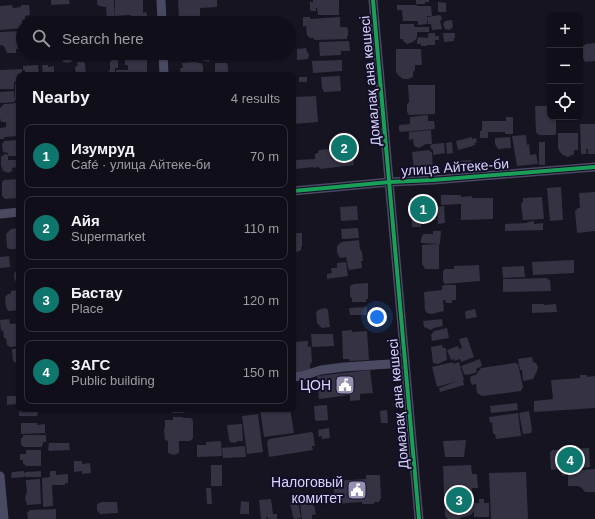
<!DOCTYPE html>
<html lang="en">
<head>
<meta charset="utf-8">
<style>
	:root { --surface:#100f19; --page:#191822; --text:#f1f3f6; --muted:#9c9ca2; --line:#302f38; --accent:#0f766e }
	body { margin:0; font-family:Helvetica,sans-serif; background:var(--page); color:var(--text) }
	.controls { position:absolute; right:12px; top:12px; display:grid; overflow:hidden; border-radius:8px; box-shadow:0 1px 3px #0004 }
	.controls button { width:36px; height:36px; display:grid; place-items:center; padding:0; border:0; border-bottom:1px solid var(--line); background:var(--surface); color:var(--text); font:20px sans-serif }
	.you { position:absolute; left:377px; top:317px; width:14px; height:14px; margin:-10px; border:3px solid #fff; border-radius:50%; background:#1a73e8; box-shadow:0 0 0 6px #1a73e833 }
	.badge { display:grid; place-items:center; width:26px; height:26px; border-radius:50%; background:var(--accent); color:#fff; font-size:13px; font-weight:700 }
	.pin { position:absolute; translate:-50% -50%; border:2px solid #fff; box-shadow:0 1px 4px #0006 }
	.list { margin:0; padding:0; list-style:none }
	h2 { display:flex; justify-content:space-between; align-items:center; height:52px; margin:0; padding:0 16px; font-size:17px }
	h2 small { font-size:13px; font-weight:400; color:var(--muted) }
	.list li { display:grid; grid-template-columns:26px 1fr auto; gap:12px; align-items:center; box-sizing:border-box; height:64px; margin:0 8px 8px; padding:0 8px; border:1px solid var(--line); border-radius:8px }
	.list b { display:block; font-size:15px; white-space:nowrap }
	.list p { margin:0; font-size:13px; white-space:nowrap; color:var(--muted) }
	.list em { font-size:13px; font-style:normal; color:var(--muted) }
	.icon { flex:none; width:22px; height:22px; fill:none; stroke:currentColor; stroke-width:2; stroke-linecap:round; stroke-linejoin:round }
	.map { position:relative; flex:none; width:595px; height:519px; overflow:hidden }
	.search { position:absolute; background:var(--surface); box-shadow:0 1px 3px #0004; left:16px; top:16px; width:280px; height:44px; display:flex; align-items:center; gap:10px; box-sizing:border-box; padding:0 14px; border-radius:22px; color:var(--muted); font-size:15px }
	.panel { position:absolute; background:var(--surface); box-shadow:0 1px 3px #0004; left:16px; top:72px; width:280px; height:340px; border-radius:8px }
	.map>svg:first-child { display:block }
	.building { fill:#343243 }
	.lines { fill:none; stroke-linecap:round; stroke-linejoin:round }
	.street { stroke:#4a4962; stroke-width:9 }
	.cycleway-casing { stroke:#130f26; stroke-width:6 }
	.cycleway { stroke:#1a9f57; stroke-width:4 }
	.labels { text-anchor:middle; stroke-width:4; stroke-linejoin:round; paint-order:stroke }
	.street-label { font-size:14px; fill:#d9d4ff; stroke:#130f26 }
	.poi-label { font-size:14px; fill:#d9d4ff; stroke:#130f26; text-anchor:end }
</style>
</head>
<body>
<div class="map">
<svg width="595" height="519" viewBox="0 0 595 519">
	<rect width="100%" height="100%" fill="#161421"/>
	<!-- building -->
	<g class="building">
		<polygon points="51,0 69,0 70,4 51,5"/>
		<polygon points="97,0 114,0 115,23 107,23 106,7 99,6 97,4"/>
		<polygon points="115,0 143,0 143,13 146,12 147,14 148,23 133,23 133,20 131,20 131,15 115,16"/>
		<polygon points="178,0 217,0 217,7 200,8 200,17 186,21 179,18"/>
		<polygon points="313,0 339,0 339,15 318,15 317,8 316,8 316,11 311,11 310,9 310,2 313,2"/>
		<polygon points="416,0 429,0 429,2 425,2 425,4 416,4"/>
		<polygon points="438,2 446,3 446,12 438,12"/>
		<polygon points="12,5 13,8 21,7 21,5 29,5 30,15 25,16 25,19 22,20 23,28 0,30 0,6"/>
		<polygon points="397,5 417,5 417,6 431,6 432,16 427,16 427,24 418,25 418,21 403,21 402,10 397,10"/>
		<polygon points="440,15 441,16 442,20 440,20 442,29 432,30 431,24 428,24 427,17"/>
		<polygon points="303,17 310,17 310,19 340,17 340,27 346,27 348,29 348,36 347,36 347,39 314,40 314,38 310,38 307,35 306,26 303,26"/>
		<polygon points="452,20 453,26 452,28 449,30 445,29 443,24 445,21"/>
		<polygon points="400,24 414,24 414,27 429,27 429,32 417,32 417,38 413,42 407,44 403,41 403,39 400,39"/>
		<polygon points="21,31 23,33 23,48 16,49 16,53 7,53 4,46 0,45 0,32"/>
		<polygon points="430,33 435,33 435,36 439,36 439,40 435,40 435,45 427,45 427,46 421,46 421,44 417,44 417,40 419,37 428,38 428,34"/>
		<polygon points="443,33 455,33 455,38 454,38 454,41 444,42"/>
		<polygon points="349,41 350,51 341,51 341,55 320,56 319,42"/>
		<polygon points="595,43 595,61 585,62 583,58 582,50 583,46 586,44"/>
		<polygon points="306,48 307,52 309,54 308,59 297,60 297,49"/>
		<polygon points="396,49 421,49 422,65 415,65 415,70 413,72 413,77 408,79 403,79 398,75 396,72"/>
		<polygon points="63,53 72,53 72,61 69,63 63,62"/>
		<polygon points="125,54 147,54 147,75 116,75 116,70 128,70 128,65 125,65"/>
		<polygon points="201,54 210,55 209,62 201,60"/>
		<polygon points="112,60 118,60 118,68 115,68 115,75 107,75 107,73 110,70 110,62"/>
		<polygon points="342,60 342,71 313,73 312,61"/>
		<polygon points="77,62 84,62 85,64 86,75 76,75 75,67 78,65"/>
		<polygon points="196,62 197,63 201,63 203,66 203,72 201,72 201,75 181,75 180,68 183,68 182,63"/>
		<polygon points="215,63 227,63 228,68 228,75 212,75 212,72 215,72"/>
		<polygon points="38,65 39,75 28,74 25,73 25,70 23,70 23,66"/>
		<polygon points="42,65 48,65 48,67 54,66 54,75 43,75"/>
		<polygon points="22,69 22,75 19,75 19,82 14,82 14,89 0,89 0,70"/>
		<polygon points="340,76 341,91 324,92 322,88 321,77"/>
		<rect x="299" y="77" width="8" height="5"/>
		<rect x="15" y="84" width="4" height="16"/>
		<polygon points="408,85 435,85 435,114 409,115 407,112 407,104 410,101 409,101"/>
		<polygon points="14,91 15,102 0,103 0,92"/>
		<polygon points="316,96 318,122 293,124 293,97"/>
		<polygon points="19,103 19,136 4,137 4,139 0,139 0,128 6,127 6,122 1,122 0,118 0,108 4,104"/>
		<polygon points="535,106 550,106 550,117 556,117 556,133 555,135 539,135 536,132"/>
		<polygon points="428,115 428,121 434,121 435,129 401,132 399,131 399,125 410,124 410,117"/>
		<polygon points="506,117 513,117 513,134 505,134 505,132 488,132 488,138 480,138 480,131 482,131 482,121 506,121"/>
		<polygon points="580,124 595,124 595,154 588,154 588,149 586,149 587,154 581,154"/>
		<polygon points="431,130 432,144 426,144 419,148 414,146 413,139 409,140 409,132"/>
		<polygon points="558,133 578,133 578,150 574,150 574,154 568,157 563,155 560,152 558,148"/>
		<polygon points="526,135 527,145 529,144 530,155 536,154 538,164 517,166 512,136"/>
		<polygon points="472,137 472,139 476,138 477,142 475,143 475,145 473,145 473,146 458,150 456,141"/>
		<polygon points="510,137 511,148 498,149 495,144 495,138"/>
		<polygon points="19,140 19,167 12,168 12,171 8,173 6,172 3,171 1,165 1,157 5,154 7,154 8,156 8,160 16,160 16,156 9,156 8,155 8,153 3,152 2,145 4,141"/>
		<polygon points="293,142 294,142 295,160 315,159 315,154 318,153 318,151 320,150 352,146 354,165 320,169 319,167 313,168 313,167 296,169 296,173 293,174"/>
		<polygon points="452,142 453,153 447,154 446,143"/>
		<rect x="539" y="142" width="6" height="23"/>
		<polygon points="444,143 445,153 433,155 433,150 431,149 430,146 432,144"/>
		<polygon points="429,150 432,153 433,169 414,171 412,152"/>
		<polygon points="471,160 472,162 478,161 479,169 457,170 455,168 455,163 456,161"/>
		<polygon points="19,179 19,185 18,185 19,198 5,199 2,196 2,182 4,180"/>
		<polygon points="561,187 563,220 550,221 547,188"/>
		<polygon points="595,192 595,231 577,233 575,211 578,208 580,208 579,193"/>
		<polygon points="441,195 461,195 461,197 472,196 472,198 493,198 493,219 461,220 461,204 441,205"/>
		<polygon points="542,197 544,219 523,220 521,204 523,202 523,198"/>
		<polygon points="410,198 435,198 436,220 421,220 421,227 412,227"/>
		<polygon points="357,206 358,220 341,221 340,207"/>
		<polygon points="444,206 445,223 438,224 437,207"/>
		<polygon points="534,221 534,224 543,223 543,230 505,231 505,224 528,223 527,222"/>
		<polygon points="19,228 19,249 10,249 7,248 6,234 11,229"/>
		<polygon points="358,228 359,238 342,239 341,229"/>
		<polygon points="433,231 441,231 440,244 421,243 421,239 423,234 433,234"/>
		<polygon points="296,233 302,233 302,247 301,247 301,250 297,252 293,252 293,241 295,241 295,234"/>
		<polygon points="359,240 360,249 362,252 363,261 361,261 362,268 349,270 348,267 346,257 340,258 337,253 337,246 341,242"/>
		<polygon points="439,244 439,269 425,269 424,267 422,264 422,245"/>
		<polygon points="9,256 10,267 0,268 0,257"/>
		<polygon points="574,260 574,273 533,275 532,262"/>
		<polygon points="346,262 348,276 327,279 327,274 332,273 331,268 337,268 337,263"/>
		<polygon points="479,265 480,281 445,284 443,281 443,271 445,269 454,269 454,266"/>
		<polygon points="524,266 525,277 503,278 502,267"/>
		<polygon points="18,270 19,270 19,282 16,282 14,278 14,275 15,272"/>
		<polygon points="546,278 550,280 551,291 503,292 503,279"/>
		<polygon points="368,283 368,299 366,299 366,302 352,302 352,298 350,297 350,286 354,284"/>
		<polygon points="445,285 456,285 456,300 452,300 452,303 446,303 445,300 443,300 444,311 439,312 436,313 431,314 427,313 425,310 424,292 442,290 442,286"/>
		<polygon points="19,290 19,310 8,311 6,307 5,297 8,294 11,294 11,291"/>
		<polygon points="532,304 544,304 544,305 556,304 557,312 532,313"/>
		<polygon points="367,307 367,315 350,315 349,308"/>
		<polygon points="326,308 328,310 330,327 322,328 317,323 316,312 320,309"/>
		<polygon points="475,309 477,317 466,319 465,312 466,311"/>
		<polygon points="9,319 10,324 19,323 19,346 10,347 7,345 6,338 4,338 3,330 1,331 0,320"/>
		<polygon points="442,319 443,326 434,328 431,330 424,327 423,321"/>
		<polygon points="447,328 449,338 432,341 431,335 434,331"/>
		<polygon points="352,330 352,332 367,331 369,360 349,361 349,359 343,359 342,331"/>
		<polygon points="311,334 333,334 334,346 312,347"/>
		<polygon points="467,337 474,357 461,362 460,359 454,361 454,359 451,360 447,350 458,346 459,349 462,348 459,339"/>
		<polygon points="308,341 308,347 311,346 312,362 310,364 310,372 293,375 293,342"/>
		<polygon points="442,345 443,348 446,348 447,360 444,361 438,364 433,363 431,347"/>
		<polygon points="12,349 19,349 19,365 13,361"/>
		<polygon points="532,357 533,362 536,363 538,367 537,371 533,379 523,381 522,370 520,370 518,359"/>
		<polygon points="480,359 482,366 476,369 477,371 475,373 467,375 464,374 461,366"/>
		<polygon points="453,362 453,364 459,362 464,380 463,380 464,385 440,392 439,388 458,381 437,387 432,367"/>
		<polygon points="515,363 518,364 523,387 521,391 482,396 477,393 476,384 472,385 471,383 470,379 471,376 476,375 477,373 481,368"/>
		<polygon points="370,370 373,393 360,394 360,400 350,401 350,395 319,399 317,376"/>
		<polygon points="580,375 587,375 587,377 595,376 595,408 534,412 534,401 553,399 551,380 580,378"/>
		<polygon points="7,396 19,396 19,404 7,405"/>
		<polygon points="517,403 518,410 491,413 490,406"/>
		<polygon points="327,405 328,420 317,421 315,420 314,406"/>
		<polygon points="19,409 38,409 38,413 37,416 19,416"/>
		<polygon points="165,409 189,409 184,413 173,413 165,410"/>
		<polygon points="260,409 290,409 294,433 264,437"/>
		<polygon points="387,410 388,423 381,423 380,411"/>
		<polygon points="529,411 532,430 531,433 523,434 519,413"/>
		<polygon points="518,413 521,436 496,439 495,434 493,434 492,422 490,423 489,417"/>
		<polygon points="258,414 263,452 247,454 242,416"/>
		<polygon points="173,417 183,417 183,418 191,418 193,421 193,438 190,441 179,441 179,453 174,455 168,453 168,441 165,440 164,430 165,426 165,420 173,420"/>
		<polygon points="21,423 37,423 37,425 45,424 45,433 21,434"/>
		<polygon points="242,424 243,441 238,441 235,443 230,442 229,439 227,425"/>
		<polygon points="329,428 330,438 322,439 322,436 319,437 318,430"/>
		<polygon points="311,432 313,433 315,446 312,446 313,450 269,457 267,442 269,439"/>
		<polygon points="23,435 46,435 46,442 43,442 43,445 42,445 42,447 24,447 21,445 21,438 23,438"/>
		<polygon points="466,440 464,457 445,457 443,441"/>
		<polygon points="221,441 222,456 197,457 197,445 206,445 206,442"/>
		<polygon points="49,443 69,443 70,450 49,451 48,449"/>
		<polygon points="245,446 246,457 223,458 222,448"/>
		<polygon points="589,448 590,467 581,468 581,470 595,469 595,492 585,492 582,488 578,486 568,486 568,475 562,476 562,469 551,470 550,453 552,450"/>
		<polygon points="26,450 41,450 41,466 26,466 23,463 23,460 20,460 20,454 26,454"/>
		<polygon points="74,461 82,461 82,464 90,463 91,473 82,474 82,471 74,472"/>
		<rect x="211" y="465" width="11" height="21"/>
		<polygon points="471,465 472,474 477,474 478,488 472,488 473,509 474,503 479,503 479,499 484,499 484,503 489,503 489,517 474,517 474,511 471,515 457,519 448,519 445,516 443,466"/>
		<polygon points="24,471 24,477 12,478 11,476 12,472"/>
		<polygon points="41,471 41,477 25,477 24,475 24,473 26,472"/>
		<polygon points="50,471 56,471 56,475 68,474 68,483 65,483 65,485 52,485 53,506 43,507 42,478 50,477"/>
		<polygon points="526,472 528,519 491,519 489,473"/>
		<polygon points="366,475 380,475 381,498 379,502 374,502 374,504 362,504 362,502 335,504 333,481 366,479"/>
		<polygon points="40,479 41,504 27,505 25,498 27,491 26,484 26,480"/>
		<polygon points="206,488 211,488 212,504 207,504"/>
		<polygon points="297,495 301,518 295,519 293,517 290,503 291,500 291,496"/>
		<polygon points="271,499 273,514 277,514 277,519 268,519 268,517 266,517 267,519 261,519 259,500"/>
		<polygon points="241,501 249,502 249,514 240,514"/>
		<polygon points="102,502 117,502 118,513 100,514 97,510 97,504"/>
		<polygon points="310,503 314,506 316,514 312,515 312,519 302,519 300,504"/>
		<polygon points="56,509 56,519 28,519 27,513 30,510"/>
	</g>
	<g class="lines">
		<!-- street -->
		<g class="street">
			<polyline points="161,0 162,23"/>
			<polyline points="373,0 419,519"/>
			<polyline points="163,53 164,75"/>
			<polyline points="293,191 390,182 433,180 595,167"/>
			<polyline points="0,214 19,212"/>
			<polyline points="293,377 302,376 321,370 344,367 405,363"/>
			<polyline points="0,476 4,519"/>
		</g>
		<!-- cycleway casing -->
		<g class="cycleway-casing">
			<g id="cycleway">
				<polyline points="373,0 419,519"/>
				<polyline points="293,191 390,182 433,180 595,167"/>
			</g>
		</g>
		<!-- cycleway -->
		<use href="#cycleway" class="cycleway"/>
	</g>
	<!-- icons -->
	<defs>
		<g id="civic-square" transform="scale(1)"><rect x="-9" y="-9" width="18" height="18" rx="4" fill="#9591b1" stroke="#130f26"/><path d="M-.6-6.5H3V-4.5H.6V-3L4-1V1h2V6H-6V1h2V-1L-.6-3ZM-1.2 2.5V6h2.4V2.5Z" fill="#fff"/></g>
	</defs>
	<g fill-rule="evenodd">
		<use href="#civic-square" x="345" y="385"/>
		<use href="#civic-square" x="357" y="490"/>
	</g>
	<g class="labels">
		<!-- street labels -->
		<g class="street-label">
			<text transform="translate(370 81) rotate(-95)" y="5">Домалақ ана көшесі</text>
			<text transform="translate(455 167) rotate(-4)" y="5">улица Айтеке-би</text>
			<text transform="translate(398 404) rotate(-95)" y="5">Домалақ ана көшесі</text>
		</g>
		<!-- poi labels -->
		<g class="poi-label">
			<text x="331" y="390">ЦОН</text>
			<text x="343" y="487">Налоговый<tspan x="343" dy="16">комитет</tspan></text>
		</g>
	</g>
</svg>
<div class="controls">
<button>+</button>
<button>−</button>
<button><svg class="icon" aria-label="locate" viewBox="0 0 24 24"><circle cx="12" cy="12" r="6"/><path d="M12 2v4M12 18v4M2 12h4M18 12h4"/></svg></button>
</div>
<div class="you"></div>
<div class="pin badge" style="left:423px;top:209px">1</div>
<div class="pin badge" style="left:344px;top:148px">2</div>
<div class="pin badge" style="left:459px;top:500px">3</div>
<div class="pin badge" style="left:570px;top:460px">4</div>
<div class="search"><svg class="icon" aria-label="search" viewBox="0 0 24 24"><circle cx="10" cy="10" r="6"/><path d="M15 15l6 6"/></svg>Search here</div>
<section class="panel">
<h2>Nearby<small>4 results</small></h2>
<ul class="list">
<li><span class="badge">1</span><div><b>Изумруд</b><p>Café · улица Айтеке-би</p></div><em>70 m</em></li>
<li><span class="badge">2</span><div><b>Айя</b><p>Supermarket</p></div><em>110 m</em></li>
<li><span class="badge">3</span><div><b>Бастау</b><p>Place</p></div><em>120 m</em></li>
<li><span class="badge">4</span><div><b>ЗАГС</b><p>Public building</p></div><em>150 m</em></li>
</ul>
</section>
</div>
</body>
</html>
